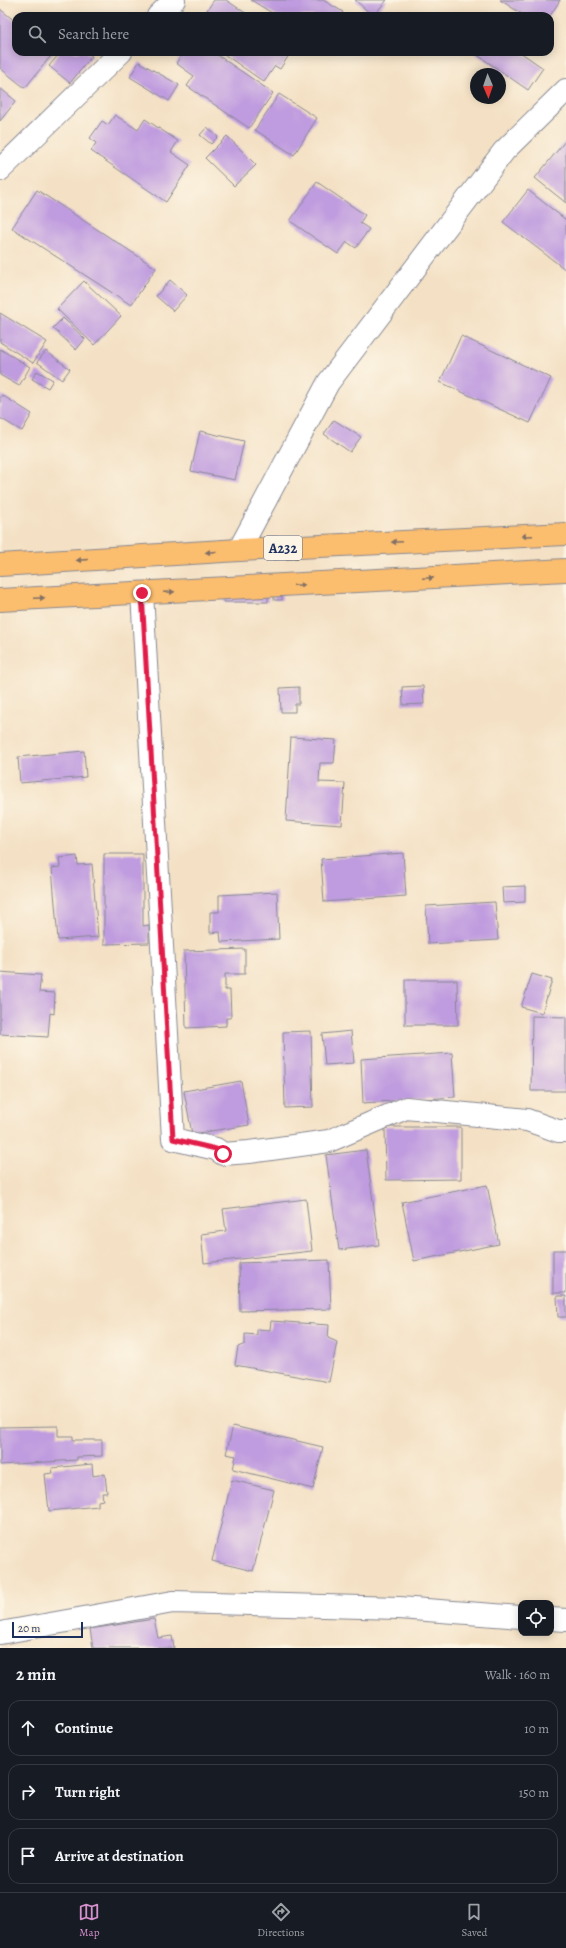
<!DOCTYPE html>
<html lang="en">
<head>
<meta charset="utf-8">
<style>
	:root { --surface:#171b24; --page:#20242c; --text:#f1f3f6; --muted:#9ea1a6; --line:#363941; --accent:#d690ce }
	body { margin:0; font-family:Alegreya,serif; background:var(--page); color:var(--text) }
	.controls { position:absolute; right:12px; bottom:12px; display:grid; overflow:hidden; border-radius:8px; box-shadow:0 2px 10px #0003 }
	.controls button { width:36px; height:36px; display:grid; place-items:center; padding:0; border:0; border-bottom:1px solid var(--line); background:var(--surface); color:var(--text); font:20px sans-serif }
	.compass { position:absolute; left:470px; top:68px; width:36px; height:36px; border-radius:50%; background:var(--surface); box-shadow:0 2px 10px #0003; rotate:178deg }
	.scale { position:absolute; left:12px; bottom:10px; width:71px; box-sizing:border-box; padding-left:4px; border:2px solid #1b2f5e; border-top:0; font-size:11px; line-height:14px; white-space:nowrap; color:#1b2f5e; -webkit-text-stroke:3px #fcf5e5; paint-order:stroke }
	.stop { position:absolute; width:12px; height:12px; margin:-9px; border:3px solid #e11d48; border-radius:50%; background:#fff }
	.stop.end { background:#e11d48; border-color:#fff; box-shadow:0 1px 4px #0008 }
	.list { margin:0; padding:0; list-style:none }
	h2 { display:flex; justify-content:space-between; align-items:center; height:52px; margin:0; padding:0 16px; font-size:17px }
	h2 small { font-size:13px; font-weight:400; color:var(--muted) }
	.list li { display:grid; grid-template-columns:26px 1fr auto; gap:12px; align-items:center; box-sizing:border-box; height:56px; margin:0 8px 8px; padding:0 8px; border:1px solid var(--line); border-radius:12px }
	.list b { display:block; font-size:15px; white-space:nowrap }
	.list em { font-size:13px; font-style:normal; color:var(--muted) }
	.icon { flex:none; width:22px; height:22px; fill:none; stroke:currentColor; stroke-width:2; stroke-linecap:round; stroke-linejoin:round }
	.map { position:relative; flex:none; width:566px; height:1648px; overflow:hidden }
	.search { position:absolute; background:var(--surface); box-shadow:0 2px 10px #0003; left:12px; right:12px; top:12px; height:44px; display:flex; align-items:center; gap:10px; box-sizing:border-box; padding:0 14px; border-radius:12px; color:var(--muted); font-size:15px }
	.sheet { height:244px; background:var(--surface) }
	nav { display:flex; justify-content:space-around; align-items:center; box-sizing:border-box; height:56px; border-top:1px solid var(--line); background:var(--surface); font-size:11px; color:var(--muted) }
	nav a { display:grid; justify-items:center; gap:2px }
	nav .on { color:var(--accent) }
	.map>svg:first-child { display:block }
	.building { fill:#bf9bdf }
	.lines { fill:none; stroke-linecap:round; stroke-linejoin:round }
	.minor-casing { stroke:#888892; stroke-width:24 }
	.highway-casing { stroke:#888892; stroke-width:24 }
	.minor { stroke:#fff; stroke-width:22 }
	.highway { stroke:#fbbd6e; stroke-width:22 }
	.oneway { fill:#806f65 }
	.route { stroke:#e11d48; stroke-width:5 }
	.labels { text-anchor:middle; stroke-width:3.5; stroke-linejoin:round; paint-order:stroke }
	.shield { fill:#fcf5e5; stroke:#5e6a86; stroke-width:1 }
	.shield-label { font-size:14px; font-weight:bold; fill:#1b2f5e }
</style>
</head>
<body>
<div class="map">
<svg width="566" height="1648" viewBox="0 0 566 1648">
	<rect width="100%" height="100%" fill="#fcf5e5"/>
	<filter id="ink" filterUnits="userSpaceOnUse"><feTurbulence type="fractalNoise" baseFrequency=".025" numOctaves="2"/><feDisplacementMap in="SourceGraphic" scale="8" xChannelSelector="R" yChannelSelector="G"/><feConvolveMatrix kernelMatrix="1 2 1 2 8 2 1 2 1" color-interpolation-filters="sRGB"/></filter>
	<filter id="wash" filterUnits="userSpaceOnUse"><feTurbulence type="fractalNoise" baseFrequency=".012" numOctaves="4" result="noise"/><feDisplacementMap in="SourceGraphic" scale="16" xChannelSelector="R" yChannelSelector="G"/><feGaussianBlur stdDeviation="0.9" result="paint"/><feColorMatrix in="noise" values="0 0 0 0 0 0 0 0 0 0 0 0 0 0 0 0 0 1.4 0 .05"/><feComposite in="paint" operator="in"/></filter>
	<g filter="url(#wash)">
		<rect width="100%" height="100%" fill="#f4e1c5"/>
		<g id="blocks">
			<!-- building -->
			<g class="building">
				<polygon points="214,0 226,0 250,16 203,16"/>
				<polygon points="251,0 323,0 343,12 340,16 277,16"/>
				<polygon points="355,0 387,0 373,16"/>
				<polygon points="500,0 560,0 550,16 525,16"/>
				<polygon points="0,9 16,22 16,52 54,52 25,88 0,68"/>
				<polygon points="57,52 86,52 92,56 70,83 49,66 59,54"/>
				<polygon points="184,52 213,52 273,93 249,128 187,86 194,76 176,63"/>
				<polygon points="221,52 291,52 280,69 275,66 264,82"/>
				<polygon points="473,52 520,52 543,68 528,90"/>
				<polygon points="139,62 179,85 169,101 130,77"/>
				<polygon points="0,88 16,101 0,121"/>
				<polygon points="279,94 317,118 294,155 255,130"/>
				<polygon points="115,115 138,130 145,119 178,141 171,152 190,165 166,202 91,151 96,143 90,138 102,121 108,125"/>
				<polygon points="207,127 218,137 211,144 200,135"/>
				<polygon points="227,136 256,165 234,186 205,158"/>
				<polygon points="566,140 566,203 535,178"/>
				<polygon points="317,182 365,215 360,223 369,229 356,248 347,242 338,254 290,221"/>
				<polygon points="37,190 156,268 131,305 12,228"/>
				<polygon points="528,190 566,220 566,270 503,222"/>
				<polygon points="170,280 187,295 173,311 156,296"/>
				<polygon points="84,281 121,316 94,345 57,309"/>
				<polygon points="0,313 47,342 33,363 0,342"/>
				<polygon points="63,318 85,339 76,350 53,328"/>
				<polygon points="461,336 551,378 530,423 440,382"/>
				<polygon points="0,349 30,367 19,386 0,375"/>
				<polygon points="46,351 70,369 62,380 37,362"/>
				<polygon points="37,371 53,380 48,388 32,379"/>
				<polygon points="2,395 32,414 22,431 0,418 0,398"/>
				<polygon points="334,420 361,437 350,452 324,434"/>
				<polygon points="200,431 244,441 235,480 191,471"/>
				<rect x="274" y="588" width="8" height="12"/>
				<polygon points="268,589 268,602 224,602 224,590"/>
				<polygon points="423,686 424,704 403,705 402,687"/>
				<polygon points="299,687 299,704 295,704 295,712 281,712 280,688"/>
				<polygon points="291,737 336,740 334,763 320,763 319,782 345,783 342,825 286,821"/>
				<polygon points="84,751 86,777 20,783 18,757"/>
				<polygon points="403,853 406,896 324,902 321,859"/>
				<polygon points="104,854 143,854 143,926 149,925 149,943 104,944"/>
				<polygon points="77,856 78,865 92,864 98,937 58,940 52,868 60,867 59,858"/>
				<polygon points="525,886 525,902 503,903 502,887"/>
				<polygon points="277,892 279,939 221,942 220,932 210,933 210,912 219,912 219,895"/>
				<polygon points="495,902 498,940 428,944 426,906"/>
				<polygon points="245,949 245,974 225,974 225,990 230,990 231,1018 226,1018 226,1026 186,1028 184,951"/>
				<polygon points="0,972 41,975 39,992 55,993 54,1014 50,1013 48,1037 0,1034"/>
				<polygon points="532,974 552,980 542,1013 521,1007"/>
				<polygon points="405,980 457,980 458,1025 405,1025"/>
				<polygon points="532,1016 566,1017 566,1091 531,1091"/>
				<polygon points="311,1031 313,1107 285,1108 283,1032"/>
				<polygon points="351,1031 354,1063 325,1065 322,1034"/>
				<polygon points="452,1053 455,1097 363,1103 361,1059"/>
				<polygon points="241,1081 249,1125 192,1134 184,1091"/>
				<polygon points="385,1127 461,1127 461,1179 386,1180"/>
				<polygon points="366,1150 379,1245 339,1250 326,1155"/>
				<polygon points="487,1185 499,1244 414,1261 402,1202"/>
				<polygon points="306,1199 312,1251 204,1263 201,1234 226,1231 223,1209"/>
				<rect x="553" y="1250" width="13" height="43"/>
				<polygon points="329,1260 331,1309 240,1311 239,1263"/>
				<polygon points="557,1296 566,1296 566,1317 558,1317"/>
				<polygon points="271,1321 329,1325 328,1338 337,1342 329,1382 235,1365 238,1347 245,1344 245,1334 257,1335 257,1329 270,1330"/>
				<polygon points="58,1426 58,1436 73,1436 73,1440 102,1440 102,1456 77,1457 77,1460 0,1465 0,1427"/>
				<polygon points="233,1426 323,1447 313,1489 233,1469 236,1456 226,1454"/>
				<polygon points="92,1464 93,1476 105,1474 107,1493 102,1493 103,1500 98,1501 98,1506 49,1511 45,1474 53,1473 52,1468"/>
				<polygon points="232,1480 274,1490 253,1571 212,1561"/>
				<polygon points="154,1619 158,1638 172,1636 174,1648 93,1648 90,1629"/>
			</g>
		</g>
	</g>
	<g filter="url(#ink)">
		<use href="#blocks" fill-opacity="0" stroke="#888892" stroke-width="1"/>
		<g class="lines">
			<!-- minor casing -->
			<g class="minor-casing">
				<g id="minor">
					<polyline points="158,16 174,0"/>
					<polyline points="0,170 121,52"/>
					<polyline points="239,550 328,383 504,151 566,90"/>
					<polyline points="142,593 173,1139 216,1149 223,1154 249,1152 329,1141 406,1108 527,1120 558,1131 566,1131"/>
					<polyline points="551,1619 566,1620"/>
					<polyline points="0,1633 173,1602 399,1608 521,1617"/>
				</g>
			</g>
			<!-- highway casing -->
			<g class="highway-casing">
				<g id="highway">
					<polyline points="0,565 239,550 566,534"/>
					<polyline points="0,600 566,570"/>
				</g>
			</g>
			<!-- minor -->
			<use href="#minor" class="minor"/>
			<!-- highway -->
			<use href="#highway" class="highway"/>
		</g>
		<!-- one-way arrows -->
		<defs><path id="oneway-solid" d="M-6-.8H1V-3.2L6.5 0L1 3.2V.8H-6Z"/></defs>
		<g class="oneway">
			<use href="#oneway-solid" transform="translate(527 536) rotate(177)"/>
			<use href="#oneway-solid" transform="translate(397 542) rotate(177)"/>
			<use href="#oneway-solid" transform="translate(211 552) rotate(176)"/>
			<use href="#oneway-solid" transform="translate(82 560) rotate(176)"/>
			<use href="#oneway-solid" transform="translate(428 578) rotate(-3)"/>
			<use href="#oneway-solid" transform="translate(299 585) rotate(-3)"/>
			<use href="#oneway-solid" transform="translate(169 592) rotate(-3)"/>
			<use href="#oneway-solid" transform="translate(39 598) rotate(-3)"/>
		</g>
	</g>
	<g class="lines" filter="url(#ink)">
		<!-- route -->
		<polyline class="route" points="142,593 173,1139 216,1149 223,1154"/>
	</g>
	<g class="labels">
		<!-- shield labels -->
		<rect class="shield" x="264" y="536" width="38" height="24" rx="3"/>
		<g class="shield-label">
			<text x="283" y="553">A232</text>
		</g>
	</g>
</svg>
<div class="controls">
<button><svg class="icon" aria-label="locate" viewBox="0 0 24 24"><circle cx="12" cy="12" r="6"/><path d="M12 2v4M12 18v4M2 12h4M18 12h4"/></svg></button>
</div>
<svg class="compass" viewBox="-18 -18 36 36"><path d="M0-13l5 13h-10z" fill="#e53935"/><path d="M0 13l5-13h-10z" fill="#9ea1a6"/></svg>
<div class="scale">20 m</div>
<div class="stop" style="left:223px;top:1154px"></div>
<div class="stop end" style="left:142px;top:593px"></div>
<div class="search"><svg class="icon" aria-label="search" viewBox="0 0 24 24"><circle cx="10" cy="10" r="6"/><path d="M15 15l6 6"/></svg>Search here</div>
</div>
<section class="sheet">
<h2>2 min<small>Walk · 160 m</small></h2>
<ul class="list">
<li><svg class="icon" aria-label="ahead" viewBox="0 0 24 24"><path d="M12 20V5M6 11l6-6 6 6"/></svg><div><b>Continue</b></div><em>10 m</em></li>
<li><svg class="icon" aria-label="right" viewBox="0 0 24 24"><path d="M7 20v-9h11M14 6l5 5-5 5"/></svg><div><b>Turn right</b></div><em>150 m</em></li>
<li><svg class="icon" aria-label="arrive" viewBox="0 0 24 24"><path d="M6 21V4h12l-3 4 3 4H6"/></svg><div><b>Arrive at destination</b></div></li>
</ul>
</section>
<nav>
<a class="on"><svg class="icon" aria-label="map" viewBox="0 0 24 24"><path d="M3 6l6-2 6 2 6-2v14l-6 2-6-2-6 2zM9 4v14M15 6v14"/></svg>Map</a>
<a><svg class="icon" aria-label="directions" viewBox="0 0 24 24"><path d="M12 3l9 9-9 9-9-9zM9 14v-3h6M13 9l2 2-2 2"/></svg>Directions</a>
<a><svg class="icon" aria-label="saved" viewBox="0 0 24 24"><path d="M7 4h10v16l-5-4-5 4z"/></svg>Saved</a>
</nav>
</body>
</html>
